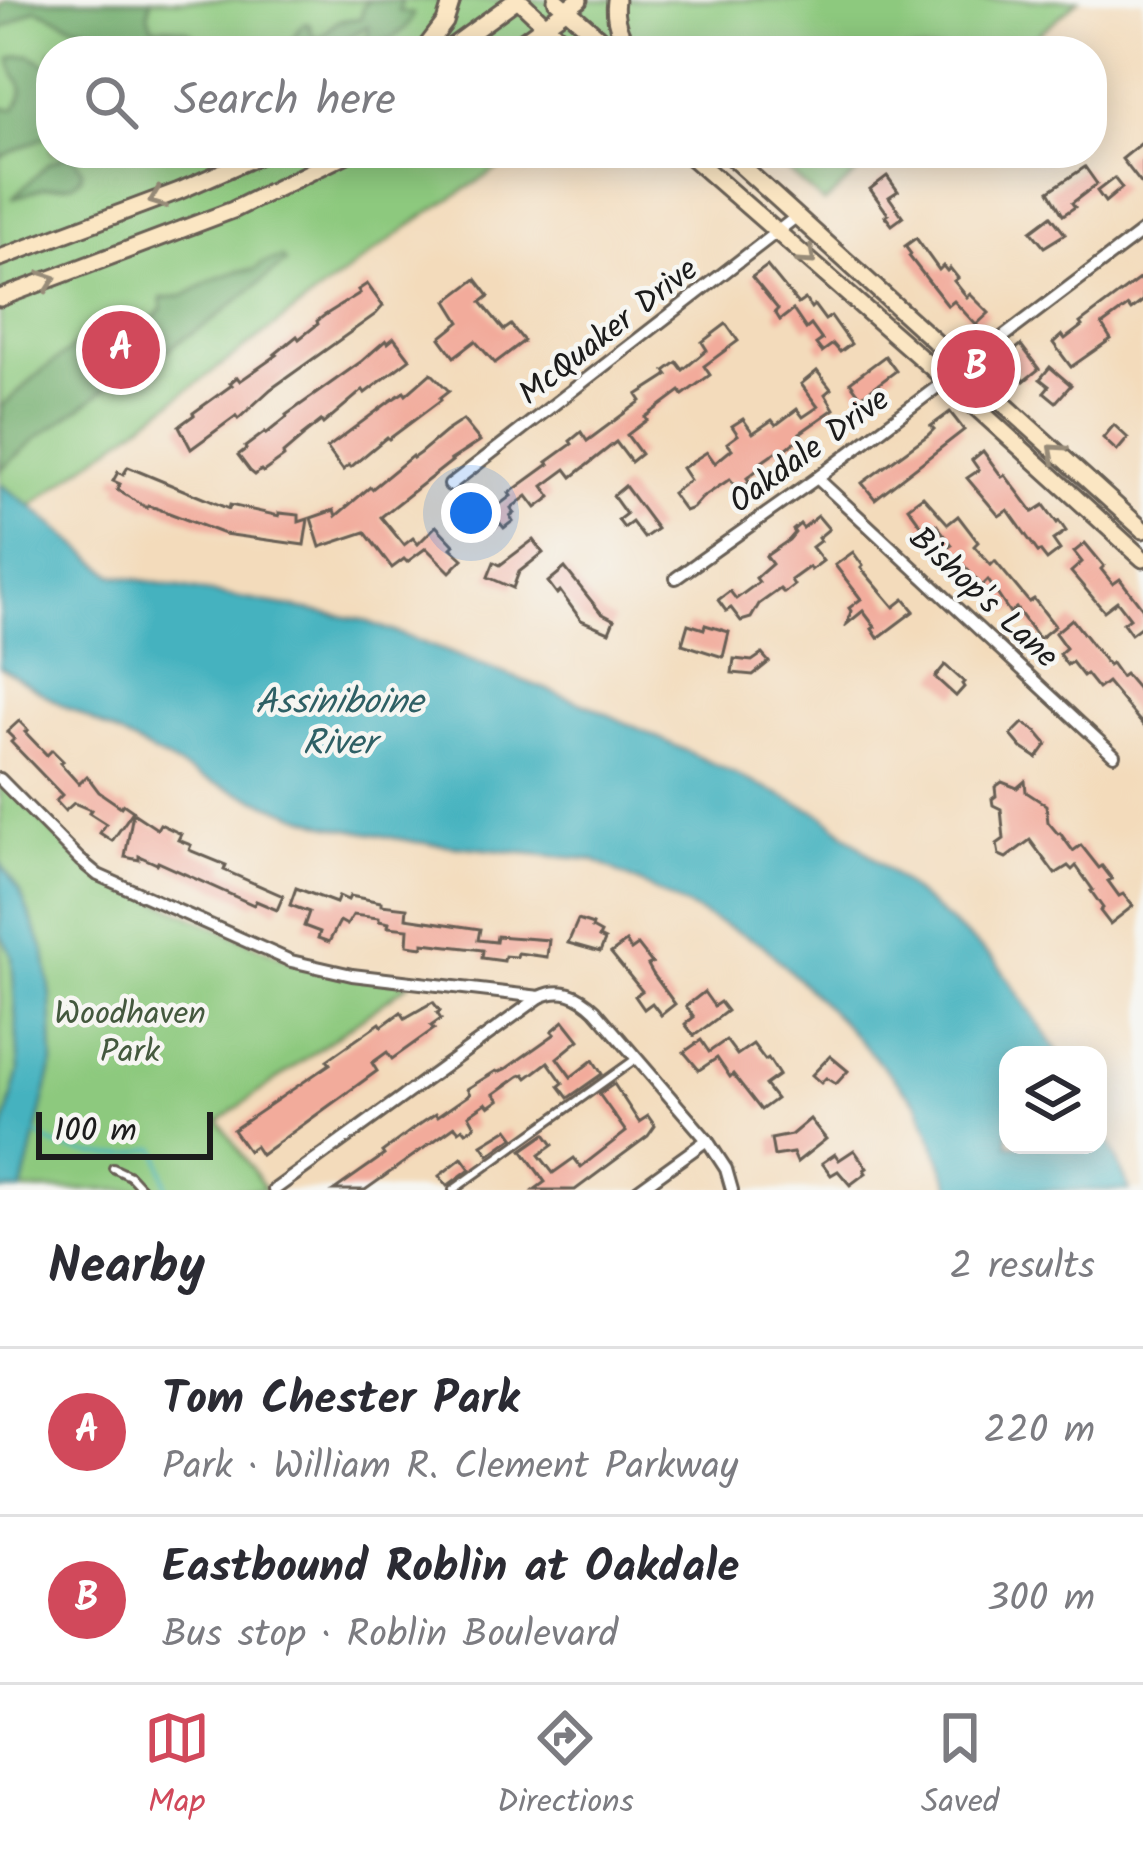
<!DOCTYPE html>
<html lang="en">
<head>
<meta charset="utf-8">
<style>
	:root { --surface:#fff; --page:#f2f2f3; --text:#2b2b33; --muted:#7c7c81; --line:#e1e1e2; --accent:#d1495b }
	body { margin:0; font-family:Kalam,sans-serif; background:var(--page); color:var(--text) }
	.controls { position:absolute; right:36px; bottom:36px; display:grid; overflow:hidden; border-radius:24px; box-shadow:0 6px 30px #0003 }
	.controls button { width:108px; height:108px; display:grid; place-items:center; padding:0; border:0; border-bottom:3px solid var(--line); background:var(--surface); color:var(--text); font:60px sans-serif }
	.scale { position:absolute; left:36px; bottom:30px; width:177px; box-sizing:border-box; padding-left:12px; border:6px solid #1c1c1c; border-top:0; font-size:33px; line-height:42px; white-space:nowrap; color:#1c1c1c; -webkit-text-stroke:9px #f6f6f2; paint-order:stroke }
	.you { position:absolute; left:471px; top:513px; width:42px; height:42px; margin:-30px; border:9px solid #fff; border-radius:50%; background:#1a73e8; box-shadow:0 0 0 18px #1a73e833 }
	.badge { display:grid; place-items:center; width:78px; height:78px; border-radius:50%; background:var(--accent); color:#fff; font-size:39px; font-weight:700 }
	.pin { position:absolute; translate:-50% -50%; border:6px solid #fff; box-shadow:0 3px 12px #0006 }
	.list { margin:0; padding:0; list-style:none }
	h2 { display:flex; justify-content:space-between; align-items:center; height:156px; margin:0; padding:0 48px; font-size:51px }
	h2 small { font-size:39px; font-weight:400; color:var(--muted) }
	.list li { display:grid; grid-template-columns:78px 1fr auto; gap:36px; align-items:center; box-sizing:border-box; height:168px; padding:0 48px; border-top:3px solid var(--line) }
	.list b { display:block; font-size:45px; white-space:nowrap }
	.list p { margin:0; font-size:39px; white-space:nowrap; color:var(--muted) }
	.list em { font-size:39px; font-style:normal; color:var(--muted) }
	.icon { flex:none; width:66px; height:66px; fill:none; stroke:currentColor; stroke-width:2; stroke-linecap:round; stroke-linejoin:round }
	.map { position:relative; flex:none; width:1143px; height:1190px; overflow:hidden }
	.search { position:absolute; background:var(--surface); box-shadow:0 6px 30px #0003; left:36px; right:36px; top:36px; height:132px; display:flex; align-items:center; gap:30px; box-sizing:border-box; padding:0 42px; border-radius:48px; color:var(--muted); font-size:45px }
	.sheet { height:492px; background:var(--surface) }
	nav { display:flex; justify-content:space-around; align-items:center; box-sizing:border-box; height:168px; border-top:3px solid var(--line); background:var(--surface); font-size:33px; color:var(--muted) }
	nav a { display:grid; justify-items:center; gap:6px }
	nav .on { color:var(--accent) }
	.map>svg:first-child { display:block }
	.green { fill:#8dc97e; stroke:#54724d; stroke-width:3 }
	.forest { fill:#72ad6d; stroke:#476444; stroke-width:3 }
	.water { fill:#44b2bf; stroke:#30676e; stroke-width:3 }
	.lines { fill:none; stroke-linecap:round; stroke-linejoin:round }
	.stream { stroke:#44b2bf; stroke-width:3 }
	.building { fill:#f2ab9b }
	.lane-casing { stroke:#675f54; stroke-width:12 }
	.street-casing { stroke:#675f54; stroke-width:16 }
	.secondary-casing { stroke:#675f54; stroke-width:21 }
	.lane { stroke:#fff; stroke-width:6 }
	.street { stroke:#fff; stroke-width:10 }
	.secondary { stroke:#fbe6c3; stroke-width:15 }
	.oneway { stroke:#978b78 }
	.labels { text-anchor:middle; stroke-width:9; stroke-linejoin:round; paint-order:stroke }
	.street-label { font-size:33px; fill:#1c1c1c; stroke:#f6f6f2 }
	.park-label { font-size:33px; fill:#44593e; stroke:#f6f6f2 }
	.water-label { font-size:36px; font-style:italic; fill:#2e6065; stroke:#f6f6f2 }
</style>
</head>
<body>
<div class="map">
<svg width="1143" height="1190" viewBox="0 0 1143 1190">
	<rect width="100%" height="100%" fill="#f6f6f2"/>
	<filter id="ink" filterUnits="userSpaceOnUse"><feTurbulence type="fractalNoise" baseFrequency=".00833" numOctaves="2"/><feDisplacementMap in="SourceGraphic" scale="24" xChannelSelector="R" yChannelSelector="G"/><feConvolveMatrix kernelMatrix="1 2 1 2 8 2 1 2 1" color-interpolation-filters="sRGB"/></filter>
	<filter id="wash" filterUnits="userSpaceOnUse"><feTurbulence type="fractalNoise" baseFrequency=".004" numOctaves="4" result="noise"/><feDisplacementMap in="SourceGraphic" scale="48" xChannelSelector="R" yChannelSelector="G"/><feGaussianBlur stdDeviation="2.7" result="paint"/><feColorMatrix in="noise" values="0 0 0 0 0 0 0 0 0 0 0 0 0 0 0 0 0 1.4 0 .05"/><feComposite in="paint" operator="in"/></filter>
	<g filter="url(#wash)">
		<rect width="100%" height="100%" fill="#f3dbbb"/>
		<!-- green -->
		<g class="green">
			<polygon points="7,0 1079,0 1018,51 51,51 51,153 523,153 423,216 31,506 0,484 0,5"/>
			<polygon points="767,153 878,153 824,203"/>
			<polygon points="0,779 98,875 291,961 410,983 219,1121 266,1190 0,1190"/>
		</g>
		<!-- forest -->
		<g class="forest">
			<path d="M7,0h144l-3,15 4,12c25,2 37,-4 50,20l-2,4h-95l1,-4 -13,-18 -20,-4 -37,-16 -36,21v-25z"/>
			<path d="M369,0h33l-3,11 14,3c-4,20 -30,28 -47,37l-3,-7 6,-11 -1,-7 -31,18 -5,7h-43l7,-18 8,-10 5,1 5,14 10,-4 14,-13 23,-3 2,-12z"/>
			<path d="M20,55h10l21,12v67l-51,23v-49l15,1c18,-29 -4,-26 -5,-51z"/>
			<polygon points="66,156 75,158 82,170 81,177 73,184 43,188 12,199 49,163"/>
			<polygon points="282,258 286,262 208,324 181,340 159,357 143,356 143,331 162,309 161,298 183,296 215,279 238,271 254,270 263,263"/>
			<path d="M111,327l15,1 9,16v14c-31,38 -59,52 -98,80 -12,10 -24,22 -37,32l2,-64 41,-36 25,-18 16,-19z"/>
		</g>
		<!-- water -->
		<g class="water">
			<polygon points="0,484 31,506 113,575 363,620 590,706 823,815 996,961 1060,1055 1008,1055 1008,1145 1098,1145 1098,1116 1130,1190 952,1190 918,1104 841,1021 762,944 593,860 416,842 326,825 297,815 201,778 55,701 0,667"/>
			<polygon points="0,862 21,894 45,953 51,996 53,1063 22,1190 0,1190 0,1143 19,1071 12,956 0,933"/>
		</g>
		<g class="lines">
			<!-- stream -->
			<path class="stream" d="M34,1132c21,19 65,26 93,22 10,-1 18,-5 29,-6l2,3 9,39"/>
		</g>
		<g id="blocks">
			<!-- building -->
			<g class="building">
				<polygon points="1143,142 1143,186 1122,159"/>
				<polygon points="1085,167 1097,184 1072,203 1075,207 1063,215 1049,191"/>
				<polygon points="887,176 898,191 889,197 903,217 892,225 885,216 888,214 870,189"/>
				<polygon points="1114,178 1122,188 1105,202 1097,191"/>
				<polygon points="1051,216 1065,234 1044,247 1031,231"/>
				<polygon points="916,238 939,270 943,266 947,271 950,268 958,278 954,281 967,297 970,294 989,313 976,325 954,301 948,306 909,256 911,254 905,246"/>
				<polygon points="767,266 798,304 805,299 811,308 814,305 825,320 831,316 851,344 840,352 833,344 822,352 816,344 822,340 811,325 806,329 793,310 780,320 775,312 778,309 752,277"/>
				<polygon points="1143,276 1143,301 1131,310 1128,306 1102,325 1111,339 1071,367 1053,343 1062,335 1065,339 1082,326 1080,323"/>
				<polygon points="476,279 489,296 481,302 504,330 511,325 524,341 495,363 475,341 454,357 440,338 460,322 447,301"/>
				<polygon points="367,284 383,306 376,314 271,389 238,419 236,416 191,449 179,426 194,415 193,413 232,385 230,383 237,377 240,381 277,355 275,354 297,336 299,339 318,324 317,321 325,315 360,293 358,290"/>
				<polygon points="726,324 738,341 704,366 710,375 683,395 680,391 645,417 647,420 627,435 641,454 631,462 616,442 572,477 566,469 543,486 551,497 536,508 527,496 511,508 514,513 510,516 513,521 504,528 500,523 488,533 474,514 486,505 491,511 511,496 509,493 549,464 547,462 572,444 570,441 581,432 587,441 641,401 637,395 668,375 665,371 677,362 683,370 707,350 702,342"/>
				<polygon points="394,338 410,359 365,393 363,390 323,424 321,421 302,436 303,437 283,454 284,457 263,472 261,470 255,475 250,471 238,455 246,449 245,447 265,432 266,434 287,417 286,415 362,361 386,340 388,343"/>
				<polygon points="1021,345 1039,369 1024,381 1006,357"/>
				<polygon points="885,356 896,371 861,397 850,382"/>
				<polygon points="1050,367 1071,385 1056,402 1044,392 1049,386 1040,379"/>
				<polygon points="817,371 831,389 825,394 834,409 800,433 802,436 781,453 779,450 759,464 761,467 747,478 750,482 738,490 730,479 702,498 693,508 685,511 672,493 690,480 682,468 707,452 715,463 732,449 727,443 738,435 732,426 743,419 753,433 772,420 776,425 797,409 803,417 818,407 801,384"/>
				<polygon points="431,373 449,391 440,398 441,400 389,439 387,437 351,467 349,465 343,470 327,448 390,401 404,392 406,395"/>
				<polygon points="950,412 964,430 875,499 862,483 928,435 934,429 931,426"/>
				<polygon points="463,420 480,441 451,460 452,461 381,517 404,545 413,538 418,544 436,526 454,545 451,548 463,559 450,572 426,548 407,562 404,559 392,568 365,532 320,547 311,518 334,510 336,516 370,487 372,489 412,456 413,458 420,453 445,432"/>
				<polygon points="1114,425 1128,438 1117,451 1103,438"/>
				<polygon points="983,451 1002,477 1005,475 1033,512 1044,505 1057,523 1059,521 1066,531 1053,540 1060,550 1047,560 1040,551 1038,552 1008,510 999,516 967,478 979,470 972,460"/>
				<polygon points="128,467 229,509 230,505 279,516 279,513 299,515 299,522 308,519 304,545 224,534 156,508 148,506 147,508 117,490 120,484 113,481 118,472 123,475"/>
				<polygon points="625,486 657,529 644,538 632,522 624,528 618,520 626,514 613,496"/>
				<polygon points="923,496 948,524 958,516 978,542 974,546 991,565 995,561 1029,602 1034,599 1055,626 1039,639 1016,608 1010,613 988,580 982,586 958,559 954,562 945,550 952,545 936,524 926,532 908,507"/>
				<polygon points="818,516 829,529 818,538 820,541 812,547 823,561 811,570 809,567 791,580 794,585 784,593 780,589 759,604 751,618 741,621 731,608 726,611 718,600 730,591 736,599 759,582 756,578 772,564 766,556 789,540 795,533 793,530 800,524 803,528"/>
				<polygon points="533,540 543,553 519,572 513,588 488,577 494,562 500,565"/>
				<polygon points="1085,543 1104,566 1101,569 1113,584 1120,579 1143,609 1143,625 1131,634 1123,623 1130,618 1117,601 1104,611 1071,572 1082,562 1074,552"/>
				<polygon points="853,552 863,566 861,568 894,607 904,599 914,611 878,638 872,629 875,627 863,611 847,624 851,611 849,608 861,599 835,565"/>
				<polygon points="565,568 601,613 614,620 609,632 581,620 560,591 557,594 548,582"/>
				<polygon points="1072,619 1108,665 1111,663 1121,677 1125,674 1143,695 1143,725 1107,682 1098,689 1086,674 1083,676 1072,662 1067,665 1059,654 1066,648 1055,633"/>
				<polygon points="688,624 704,629 705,625 729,632 723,657 682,644"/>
				<polygon points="762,654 769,662 753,675 732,673 734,659 752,661"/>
				<polygon points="945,665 964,682 962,684 964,687 956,696 935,677"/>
				<polygon points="19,721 28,730 25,732 47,755 52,750 63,761 60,763 79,784 87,776 99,792 121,807 123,804 133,811 112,841 100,833 106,824 89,813 91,810 74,803 65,811 56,801 62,795 11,742 14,739 7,732"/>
				<polygon points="1023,723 1036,731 1047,744 1037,758 1022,748 1011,735"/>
				<polygon points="1025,781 1026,792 1046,805 1048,822 1058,834 1060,833 1073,851 1081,845 1099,868 1102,866 1112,879 1108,881 1119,896 1123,894 1133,906 1110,924 1100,911 1103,908 1091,891 1093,890 1076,866 1072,870 1068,866 1055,874 1030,840 1006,858 999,855 997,844 1004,839 1001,809 993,805 992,799 996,796 995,787 1002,782 1017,788"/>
				<polygon points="133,813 157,829 160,824 181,834 178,840 191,845 189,850 226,865 224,870 283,896 277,910 256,901 254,905 158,862 157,864 139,856 139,860 125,857"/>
				<polygon points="296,888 336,903 339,896 348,900 350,896 381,902 381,905 407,908 406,918 480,929 478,940 496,942 497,936 549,940 547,957 518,953 517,957 505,956 504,961 482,958 483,950 423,943 423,947 407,945 408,929 388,927 389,923 379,921 379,918 353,915 347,925 340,921 329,942 318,938 320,932 304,926 309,912 290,905"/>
				<polygon points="578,920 593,925 592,928 601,933 599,937 605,940 600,952 568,943"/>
				<polygon points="626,942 631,950 638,945 652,963 648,965 653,974 675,1004 661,1015 652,1003 644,1009 635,996 642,991 611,953"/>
				<polygon points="704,992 714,1006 720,1002 727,1011 694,1036 685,1024 694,1017 686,1006"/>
				<polygon points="433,1002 440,1011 437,1013 441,1019 431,1026 434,1029 392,1059 387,1052 372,1063 377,1071 261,1155 255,1146 248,1151 233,1130 330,1064 327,1060 380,1023 382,1026 401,1012 405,1018"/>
				<polygon points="564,1021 579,1040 557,1058 571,1077 593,1060 602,1074 568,1098 559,1086 563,1083 548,1062 527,1078 524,1074 519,1076 494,1094 499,1100 489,1107 486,1103 469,1115 475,1126 466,1132 463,1128 459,1131 455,1126 365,1190 334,1190 384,1155 382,1152 413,1129 435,1114 437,1117 470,1094 467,1089 496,1071 498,1072 507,1068 555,1034 552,1031"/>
				<polygon points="701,1040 709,1052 726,1040 737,1055 753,1044 765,1060 768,1058 779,1075 765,1085 776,1099 761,1110 733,1074 730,1077 717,1058 699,1070 684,1052"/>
				<polygon points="830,1056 848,1071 836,1084 826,1078 821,1083 812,1075"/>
				<polygon points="614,1084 639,1122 648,1116 655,1126 648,1136 575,1190 534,1190 545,1182 522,1150 545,1134 553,1145 539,1155 553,1173 574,1158 581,1167 626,1132 599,1094"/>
				<polygon points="810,1119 826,1139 797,1162 793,1153 774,1156 771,1139 791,1135"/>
				<polygon points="508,1129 514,1137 489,1155 482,1145"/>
				<polygon points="854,1150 867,1168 864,1170 866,1173 850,1185 838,1171 831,1175 822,1163 835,1154 839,1160"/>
				<polygon points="462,1158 470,1169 447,1186 439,1176"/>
			</g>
		</g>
	</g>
	<g filter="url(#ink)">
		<use href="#blocks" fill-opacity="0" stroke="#675f54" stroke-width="3"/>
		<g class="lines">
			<!-- lane casing -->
			<g class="lane-casing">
				<g id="lane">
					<polyline points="113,1168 130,1176 143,1190"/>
					<polyline points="453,1190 637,1058"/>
				</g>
			</g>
			<!-- street casing -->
			<g class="street-casing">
				<g id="street">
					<polyline points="817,478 1114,755"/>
					<polyline points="450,485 796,217"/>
					<polyline points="676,578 817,478 1143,231"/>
					<path d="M0,779l80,81 18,15 193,86 61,14 188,22c21,-10 38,-3 55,13l112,130 19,29 6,21"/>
					<polyline points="274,1190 540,997"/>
					<polyline points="638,1190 707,1140"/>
				</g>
			</g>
			<!-- secondary casing -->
			<g class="secondary-casing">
				<g id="secondary">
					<polyline points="519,0 573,51"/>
					<polyline points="556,0 614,51"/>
					<path d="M616,0c-3,20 4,34 14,51"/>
					<polyline points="423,51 445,22 452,0"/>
					<polyline points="446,51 516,0"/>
					<polyline points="509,51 579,0"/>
					<polyline points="687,153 946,380 1143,559"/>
					<polyline points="727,153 1143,530"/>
					<polyline points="0,258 179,191 265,153"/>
					<polyline points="0,298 233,210 349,153"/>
				</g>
			</g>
			<!-- lane -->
			<use href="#lane" class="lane"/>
			<!-- street -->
			<use href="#street" class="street"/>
			<!-- secondary -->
			<use href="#secondary" class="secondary"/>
		</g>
		<!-- one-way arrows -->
		<defs><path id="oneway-chevron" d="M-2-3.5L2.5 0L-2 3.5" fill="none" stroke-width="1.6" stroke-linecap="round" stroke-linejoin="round" transform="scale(3)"/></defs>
		<g class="oneway">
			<use href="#oneway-chevron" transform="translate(157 199) rotate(159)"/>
			<use href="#oneway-chevron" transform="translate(808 257) rotate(42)"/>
			<use href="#oneway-chevron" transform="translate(48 280) rotate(-20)"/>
			<use href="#oneway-chevron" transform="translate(1056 452) rotate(-138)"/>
		</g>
	</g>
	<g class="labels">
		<!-- street labels -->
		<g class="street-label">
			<text transform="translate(607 330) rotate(-38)" y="12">McQuaker Drive</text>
			<text transform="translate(808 449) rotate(-36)" y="12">Oakdale Drive</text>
			<text transform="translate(985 596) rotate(43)" y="12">Bishop's Lane</text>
		</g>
		<!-- park labels -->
		<g class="park-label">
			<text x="130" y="1024">Woodhaven<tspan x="130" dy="38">Park</tspan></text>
		</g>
		<!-- water labels -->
		<g class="water-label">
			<text x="339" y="713">Assiniboine<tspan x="339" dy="41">River</tspan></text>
		</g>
	</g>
</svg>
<div class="controls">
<button><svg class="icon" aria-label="layers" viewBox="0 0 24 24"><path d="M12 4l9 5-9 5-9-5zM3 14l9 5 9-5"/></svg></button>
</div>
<div class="scale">100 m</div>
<div class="you"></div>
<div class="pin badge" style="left:121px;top:350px">A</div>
<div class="pin badge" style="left:976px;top:369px">B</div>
<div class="search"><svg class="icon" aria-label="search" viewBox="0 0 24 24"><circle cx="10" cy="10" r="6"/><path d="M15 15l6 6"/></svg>Search here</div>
</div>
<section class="sheet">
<h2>Nearby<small>2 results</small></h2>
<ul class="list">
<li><span class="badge">A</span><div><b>Tom Chester Park</b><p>Park · William R. Clement Parkway</p></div><em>220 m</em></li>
<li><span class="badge">B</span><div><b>Eastbound Roblin at Oakdale</b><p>Bus stop · Roblin Boulevard</p></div><em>300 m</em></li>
</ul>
</section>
<nav>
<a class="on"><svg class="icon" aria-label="map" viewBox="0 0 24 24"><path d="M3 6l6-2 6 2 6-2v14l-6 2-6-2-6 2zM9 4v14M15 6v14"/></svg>Map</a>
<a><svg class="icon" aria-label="directions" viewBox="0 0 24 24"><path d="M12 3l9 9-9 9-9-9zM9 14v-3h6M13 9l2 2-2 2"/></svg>Directions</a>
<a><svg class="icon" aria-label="saved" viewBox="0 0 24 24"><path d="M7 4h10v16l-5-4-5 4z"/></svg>Saved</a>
</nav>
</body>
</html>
